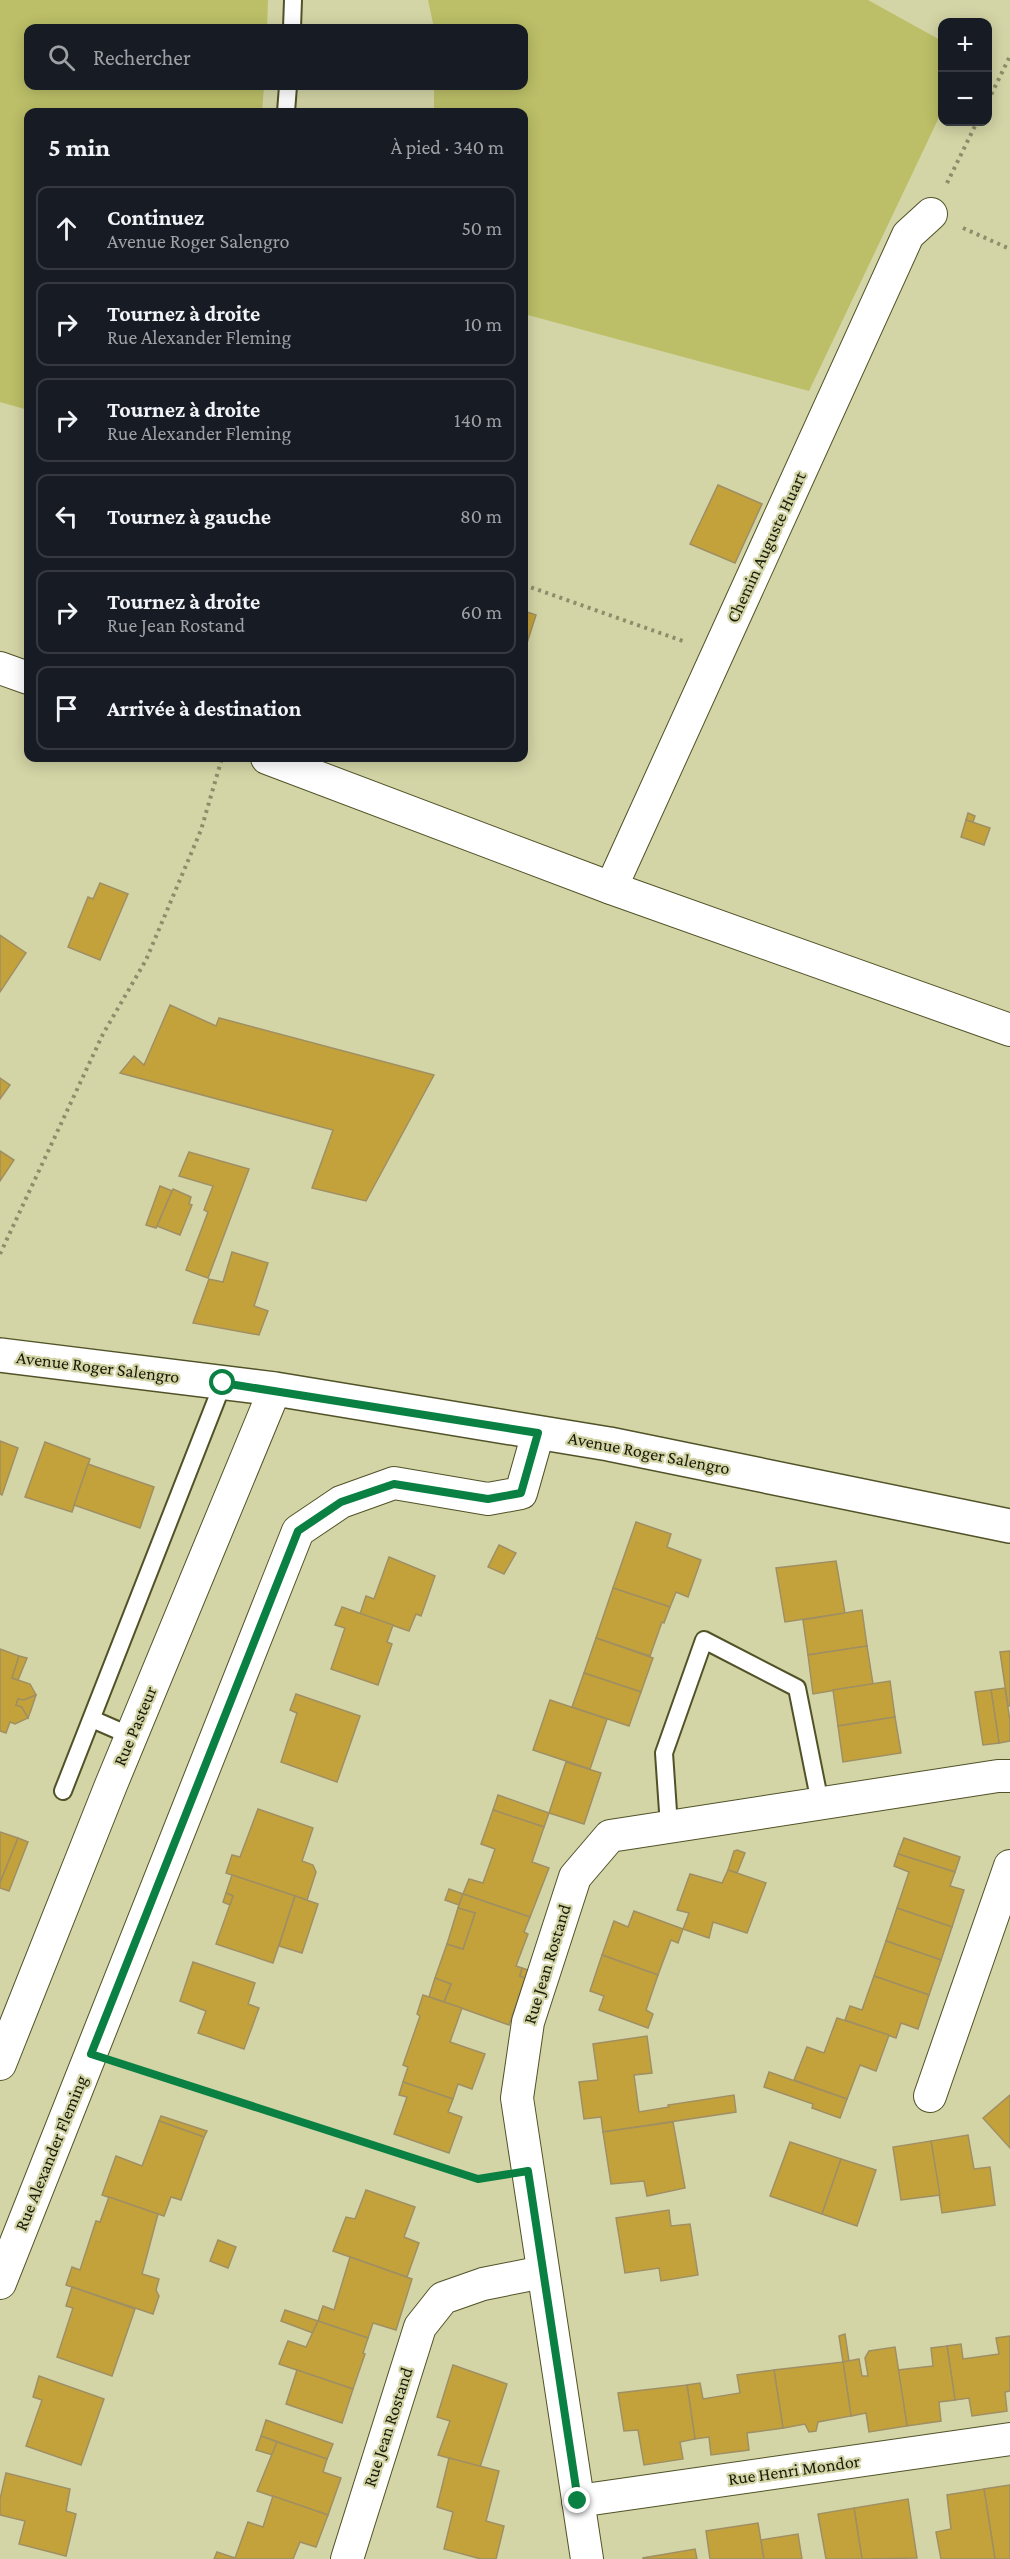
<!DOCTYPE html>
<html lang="fr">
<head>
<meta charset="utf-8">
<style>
	:root { --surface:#171b24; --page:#20242c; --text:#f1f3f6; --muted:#9ea1a6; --line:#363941 }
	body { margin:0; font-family:"Crimson Pro",serif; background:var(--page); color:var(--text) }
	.controls { position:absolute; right:18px; top:18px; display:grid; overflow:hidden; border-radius:12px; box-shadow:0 3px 15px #0003 }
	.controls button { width:54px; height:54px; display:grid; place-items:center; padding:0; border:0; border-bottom:2px solid var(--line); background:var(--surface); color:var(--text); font:30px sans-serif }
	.stop { position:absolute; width:18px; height:18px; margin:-14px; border:4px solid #0b8043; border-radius:50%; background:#fff }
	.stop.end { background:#0b8043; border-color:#fff; box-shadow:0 2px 6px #0008 }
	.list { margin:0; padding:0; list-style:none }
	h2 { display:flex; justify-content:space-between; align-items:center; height:78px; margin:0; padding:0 24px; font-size:26px }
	h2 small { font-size:20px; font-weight:400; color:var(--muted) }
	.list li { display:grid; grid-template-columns:39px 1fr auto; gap:18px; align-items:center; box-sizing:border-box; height:84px; margin:0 12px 12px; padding:0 12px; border:2px solid var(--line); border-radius:12px }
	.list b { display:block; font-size:22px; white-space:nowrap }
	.list p { margin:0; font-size:20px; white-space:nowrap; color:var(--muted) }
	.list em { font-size:20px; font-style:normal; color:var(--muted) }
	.icon { flex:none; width:33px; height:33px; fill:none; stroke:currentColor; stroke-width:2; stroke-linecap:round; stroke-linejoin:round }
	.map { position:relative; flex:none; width:1010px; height:2559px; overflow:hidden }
	.search { position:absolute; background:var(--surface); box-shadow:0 3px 15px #0003; left:24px; top:24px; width:504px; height:66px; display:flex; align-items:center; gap:15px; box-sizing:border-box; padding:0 21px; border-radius:12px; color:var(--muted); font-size:22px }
	.panel { position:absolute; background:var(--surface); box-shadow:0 3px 15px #0003; left:24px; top:108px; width:504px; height:654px; border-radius:12px }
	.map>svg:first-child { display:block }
	.green { fill:#bcbf67 }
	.building { fill:#c4a23b; stroke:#9f8f63; stroke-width:1.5 }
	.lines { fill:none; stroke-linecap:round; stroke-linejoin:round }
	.service-casing { stroke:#515227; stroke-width:20 }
	.minor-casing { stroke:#515227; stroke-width:34 }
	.tertiary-casing { stroke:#515227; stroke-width:36 }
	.path { stroke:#8c8e6a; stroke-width:4; stroke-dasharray:3 4.5; stroke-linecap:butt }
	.service { stroke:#fff; stroke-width:16 }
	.minor { stroke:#fff; stroke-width:32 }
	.tertiary { stroke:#fff; stroke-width:33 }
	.route { stroke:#0b8043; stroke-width:8 }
	.labels { text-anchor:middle; stroke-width:4.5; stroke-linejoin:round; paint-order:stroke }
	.street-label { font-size:18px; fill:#191a08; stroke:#d3d5a6 }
</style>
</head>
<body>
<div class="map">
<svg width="1010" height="2559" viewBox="0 0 1010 2559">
	<rect width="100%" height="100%" fill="#d3d5a6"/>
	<!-- green -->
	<g class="green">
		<polygon points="0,0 268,0 267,28 28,28 28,86 264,86 262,112 28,112 28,410 0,402"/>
		<polygon points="428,0 868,0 942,41 942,111 809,391 524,314 524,112 434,112 434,86 524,86 524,28 434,28"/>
	</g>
	<!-- building -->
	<g class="building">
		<polygon points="718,485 762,504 735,563 690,544"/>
		<polygon points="524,611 536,615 525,649 524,648"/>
		<polygon points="968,813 975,816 973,822 966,820"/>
		<polygon points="966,820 990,828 984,845 961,837"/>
		<polygon points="100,883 128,894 100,960 68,947 88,897 93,899"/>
		<polygon points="0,935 26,953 0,992"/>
		<polygon points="170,1005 216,1026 219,1018 434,1075 366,1201 312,1188 333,1130 120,1073 134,1056 144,1065"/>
		<polygon points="0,1078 10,1085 0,1099"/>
		<polygon points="0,1151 14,1160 0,1181"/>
		<polygon points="189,1152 249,1169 208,1278 186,1270 208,1212 204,1210 213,1186 179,1176"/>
		<polygon points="160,1186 172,1191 156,1228 146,1225"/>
		<polygon points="173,1189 191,1197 189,1204 192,1205 180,1235 157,1226"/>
		<polygon points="232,1252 268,1263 254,1306 268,1311 259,1335 193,1323 209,1279 223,1282"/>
		<polygon points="0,1441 18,1448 2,1495 0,1494"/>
		<polygon points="45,1442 90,1459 72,1512 25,1497"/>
		<polygon points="88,1464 154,1487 140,1528 74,1505"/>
		<polygon points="636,1522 671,1534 667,1547 701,1560 688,1597 676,1592 670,1607 613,1588"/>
		<polygon points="499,1545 516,1553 504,1574 488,1567"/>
		<polygon points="389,1557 435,1576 421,1616 416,1614 409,1631 360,1614 366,1596 374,1599"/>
		<polygon points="836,1561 845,1613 785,1622 776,1568"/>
		<polygon points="613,1588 670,1607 664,1623 662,1622 650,1656 596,1638"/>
		<polygon points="342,1607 393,1625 387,1642 392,1644 378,1685 331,1669 345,1628 335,1625"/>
		<polygon points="862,1610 867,1646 808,1655 803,1620"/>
		<polygon points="596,1638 653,1658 641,1692 584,1673"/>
		<polygon points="867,1646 873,1684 813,1694 808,1655"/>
		<polygon points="0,1649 19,1656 12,1678 30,1684 36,1695 24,1700 18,1699 16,1705 22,1707 28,1718 15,1724 10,1722 6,1733 0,1731"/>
		<polygon points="1010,1651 1010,1706 1008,1706 1000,1652"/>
		<polygon points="19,1656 27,1658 18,1680 12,1678"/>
		<polygon points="584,1673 641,1692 629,1726 572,1707"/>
		<polygon points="890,1681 895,1717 838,1726 833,1690"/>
		<polygon points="1005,1688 1010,1721 1010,1741 999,1743 991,1690"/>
		<polygon points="991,1690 999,1743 983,1745 975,1692"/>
		<polygon points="296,1694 360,1716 337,1782 281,1762 297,1713 290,1710"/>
		<polygon points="36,1695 31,1710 28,1718 22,1707 16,1705 18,1699 24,1700"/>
		<polygon points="550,1700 607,1719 590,1769 533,1750"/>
		<polygon points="895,1717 901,1753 843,1762 838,1726"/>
		<polygon points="566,1762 601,1773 584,1824 549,1813"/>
		<polygon points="498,1795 549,1813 544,1827 493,1810"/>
		<polygon points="258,1809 313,1828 302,1861 313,1865 316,1872 307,1900 226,1873 232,1855 240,1857"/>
		<polygon points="493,1810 544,1827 532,1862 549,1868 530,1917 463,1894 469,1879 483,1883 495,1849 481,1844"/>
		<polygon points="0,1832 18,1838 0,1883"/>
		<polygon points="18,1838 28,1842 9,1891 0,1888 0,1883"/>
		<polygon points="904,1838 960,1857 955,1872 898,1854"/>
		<polygon points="737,1850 745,1853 737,1873 728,1870 734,1851"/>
		<polygon points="898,1854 955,1872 950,1886 964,1890 952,1927 897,1908 909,1872 894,1866"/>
		<polygon points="728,1870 766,1883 747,1933 713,1922 709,1938 683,1929 689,1913 677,1910 690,1874 722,1883"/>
		<polygon points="232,1875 295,1896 273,1963 216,1944 233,1896 226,1893"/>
		<polygon points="449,1889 463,1894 459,1905 445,1900"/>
		<polygon points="226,1893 233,1896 230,1905 223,1902"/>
		<polygon points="463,1894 530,1917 524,1932 528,1934 516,1966 522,1968 520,1976 525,1978 509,2025 444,2002 451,1984 435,1978 447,1944 463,1949 475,1913 458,1908"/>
		<polygon points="295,1896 318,1904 302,1953 279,1946"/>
		<polygon points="458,1908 475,1913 463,1949 447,1944"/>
		<polygon points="897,1908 952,1927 941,1960 886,1941"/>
		<polygon points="634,1911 683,1929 678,1943 671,1940 658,1975 602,1955 614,1921 628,1927"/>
		<polygon points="886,1941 941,1960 929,1995 874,1976"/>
		<polygon points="602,1955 658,1975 646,2010 653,2014 648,2028 599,2010 604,1996 590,1991"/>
		<polygon points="193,1962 255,1983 248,2004 259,2008 244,2049 198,2033 206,2011 180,2001"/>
		<polygon points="522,1968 528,1970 525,1978 520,1976"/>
		<polygon points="874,1976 929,1995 918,2029 901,2023 896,2038 845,2020 850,2006 862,2010"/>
		<polygon points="435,1978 451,1984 444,2002 429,1997"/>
		<polygon points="423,1995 462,2008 450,2042 485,2054 472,2089 458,2084 453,2099 403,2082 408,2067 403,2065 420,2016 417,2014"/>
		<polygon points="837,2018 889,2035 876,2071 860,2065 847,2099 794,2080 807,2047 824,2053"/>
		<polygon points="647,2036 652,2073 634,2075 639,2112 669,2107 668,2105 734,2095 736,2112 603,2132 601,2117 584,2119 579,2082 598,2080 593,2044"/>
		<polygon points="769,2072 847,2099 840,2118 812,2108 813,2104 764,2087"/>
		<polygon points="403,2082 453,2099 448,2112 462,2117 449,2153 394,2134 407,2097 399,2095"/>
		<polygon points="1010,2095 1010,2148 983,2118"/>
		<polygon points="161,2116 207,2131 204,2137 159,2121"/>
		<polygon points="159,2121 204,2137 181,2200 171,2197 164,2216 102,2195 116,2156 142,2166"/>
		<polygon points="673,2122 685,2188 647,2196 644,2181 611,2184 603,2132"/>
		<polygon points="968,2135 974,2169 990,2167 995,2205 942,2213 931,2141"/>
		<polygon points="931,2141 940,2195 901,2200 893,2147"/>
		<polygon points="790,2142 841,2159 822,2214 770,2196"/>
		<polygon points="841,2159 876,2170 857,2226 822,2214"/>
		<polygon points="366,2190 415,2207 404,2237 419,2243 407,2277 333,2251 346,2217 355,2219"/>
		<polygon points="109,2197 158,2214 142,2274 159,2279 156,2290 159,2296 153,2314 66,2285 72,2267 80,2270 96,2221 100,2222"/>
		<polygon points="669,2210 671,2226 690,2224 698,2275 661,2281 659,2268 625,2273 616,2218"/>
		<polygon points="218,2240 236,2247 228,2268 210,2261"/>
		<polygon points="350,2257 412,2279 396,2330 373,2323 368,2338 318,2321 323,2306 334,2310"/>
		<polygon points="72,2287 135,2309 112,2376 57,2357 73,2308 66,2306"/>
		<polygon points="285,2310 318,2321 313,2333 281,2321"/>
		<polygon points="318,2321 368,2338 363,2353 365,2354 353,2389 279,2364 288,2341 306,2347"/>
		<polygon points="845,2334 849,2361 843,2362 839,2336"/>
		<polygon points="1010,2336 1010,2391 1005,2392 1007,2411 972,2416 969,2398 955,2400 947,2346 961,2344 963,2359 999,2354 996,2338"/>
		<polygon points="947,2346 955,2400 939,2402 941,2421 907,2426 898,2370 933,2366 931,2348"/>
		<polygon points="895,2347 907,2426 869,2432 866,2413 851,2416 843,2362 859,2359 862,2376 868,2376 865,2358 869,2351"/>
		<polygon points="843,2362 851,2416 818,2422 816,2431 809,2432 805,2424 783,2428 774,2370"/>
		<polygon points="453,2365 507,2384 480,2467 438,2455 450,2421 437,2417"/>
		<polygon points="297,2370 353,2389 342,2423 286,2404"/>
		<polygon points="774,2370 783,2428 747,2433 749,2450 711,2455 709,2437 695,2439 687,2385 700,2383 703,2399 740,2393 737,2375"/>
		<polygon points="39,2376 104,2399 81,2465 26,2446 42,2400 33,2397"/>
		<polygon points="687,2385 695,2439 680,2442 683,2459 644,2465 638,2430 624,2431 618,2393"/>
		<polygon points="266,2420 333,2444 327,2459 261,2436"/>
		<polygon points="261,2436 277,2442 273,2455 256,2450"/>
		<polygon points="277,2442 327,2459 323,2472 341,2478 328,2515 257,2491"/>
		<polygon points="449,2458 499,2471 486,2521 504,2526 496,2559 481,2559 444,2549 453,2512 437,2507"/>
		<polygon points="6,2473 70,2489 66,2511 76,2514 66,2556 19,2544 25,2521 0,2515 0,2499"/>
		<polygon points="1010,2485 1010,2559 995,2559 984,2489"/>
		<polygon points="984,2489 995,2559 941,2559 936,2532 951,2529 947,2495"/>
		<polygon points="273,2496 328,2515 316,2547 300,2542 293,2559 214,2559 217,2552 235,2558 248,2522 263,2527"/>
		<polygon points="908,2499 917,2558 862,2559 854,2508"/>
		<polygon points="854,2508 862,2559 826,2559 818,2514"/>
		<polygon points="758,2523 764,2559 710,2559 706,2531"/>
		<polygon points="798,2534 802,2559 764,2559 761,2540"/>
		<polygon points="695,2549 697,2559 643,2559 643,2558"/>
	</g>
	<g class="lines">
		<!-- service casing -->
		<g class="service-casing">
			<g id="service">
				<polyline points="292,28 293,0"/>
				<polyline points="286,112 288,86"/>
				<polyline points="92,1719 131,1736"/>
				<polyline points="63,1791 223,1383"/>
				<polyline points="669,1826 664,1753 704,1640 797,1688 820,1803"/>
			</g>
		</g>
		<!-- minor casing -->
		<g class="minor-casing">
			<g id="minor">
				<polyline points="0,668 28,678"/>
				<polyline points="267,758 611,888 1010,1030"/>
				<polyline points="611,888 908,235 931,214"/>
				<polyline points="0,2064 111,1785 275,1389"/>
				<polyline points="930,2096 1010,1866"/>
				<polyline points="0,2283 298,1531 341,1502 394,1483 488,1499 521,1493 538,1433"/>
				<polyline points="578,2501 1010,2439"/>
				<polyline points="347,2559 420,2327 443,2298 483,2284 543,2272"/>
				<polyline points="587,2559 517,2098 528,2022 575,1877 610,1836 998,1776 1010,1776"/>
			</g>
		</g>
		<!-- tertiary casing -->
		<g class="tertiary-casing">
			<polyline id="tertiary" points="0,1355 275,1389 609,1444 1010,1526"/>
		</g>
		<!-- path -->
		<g class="path">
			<polyline points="988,101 1010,56"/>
			<polyline points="947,183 977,122"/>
			<polyline points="963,228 1010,249"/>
			<polyline points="524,585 683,641"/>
			<polyline points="0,1254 103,1034 146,960 201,830 222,758"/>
			<polyline points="125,2064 478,2179 492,2177"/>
		</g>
		<!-- service -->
		<use href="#service" class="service"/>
		<!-- minor -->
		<use href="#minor" class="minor"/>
		<!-- tertiary -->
		<use href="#tertiary" class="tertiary"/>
	</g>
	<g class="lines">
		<!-- route -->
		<polyline class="route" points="223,1383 538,1433 521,1493 488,1499 394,1484 341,1502 298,1531 91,2054 478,2179 528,2171 578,2501"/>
	</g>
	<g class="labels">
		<!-- street labels -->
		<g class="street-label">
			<text transform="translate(766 547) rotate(-65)" y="6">Chemin Auguste Huart</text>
			<text transform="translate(98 1367) rotate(7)" y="6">Avenue Roger Salengro</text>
			<text transform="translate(649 1453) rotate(11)" y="6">Avenue Roger Salengro</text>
			<text transform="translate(135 1726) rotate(-67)" y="6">Rue Pasteur</text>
			<text transform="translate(547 1964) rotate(-73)" y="6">Rue Jean Rostand</text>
			<text transform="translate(51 2153) rotate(-68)" y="6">Rue Alexander Fleming</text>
			<text transform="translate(388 2427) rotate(-72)" y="6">Rue Jean Rostand</text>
			<text transform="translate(794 2470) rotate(-8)" y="6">Rue Henri Mondor</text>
		</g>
	</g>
</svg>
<div class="controls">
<button>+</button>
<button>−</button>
</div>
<div class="stop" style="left:223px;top:1383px"></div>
<div class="stop end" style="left:578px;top:2501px"></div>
<div class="search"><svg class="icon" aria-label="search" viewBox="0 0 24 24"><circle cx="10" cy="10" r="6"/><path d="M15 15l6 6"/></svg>Rechercher</div>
<section class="panel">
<h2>5 min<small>À pied · 340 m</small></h2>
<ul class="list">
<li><svg class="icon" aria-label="ahead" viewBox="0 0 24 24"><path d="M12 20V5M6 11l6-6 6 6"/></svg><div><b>Continuez</b><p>Avenue Roger Salengro</p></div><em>50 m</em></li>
<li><svg class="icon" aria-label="right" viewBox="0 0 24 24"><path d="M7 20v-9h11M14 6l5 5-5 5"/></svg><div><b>Tournez à droite</b><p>Rue Alexander Fleming</p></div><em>10 m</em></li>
<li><svg class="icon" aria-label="right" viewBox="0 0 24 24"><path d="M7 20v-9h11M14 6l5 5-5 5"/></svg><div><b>Tournez à droite</b><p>Rue Alexander Fleming</p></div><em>140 m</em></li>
<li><svg class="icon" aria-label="left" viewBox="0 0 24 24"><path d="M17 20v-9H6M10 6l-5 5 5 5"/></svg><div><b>Tournez à gauche</b></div><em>80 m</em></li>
<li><svg class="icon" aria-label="right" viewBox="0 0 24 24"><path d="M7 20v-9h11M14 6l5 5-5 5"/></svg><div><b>Tournez à droite</b><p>Rue Jean Rostand</p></div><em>60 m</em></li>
<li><svg class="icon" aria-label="arrive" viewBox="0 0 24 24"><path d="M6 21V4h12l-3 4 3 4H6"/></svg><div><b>Arrivée à destination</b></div></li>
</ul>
</section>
</div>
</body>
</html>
